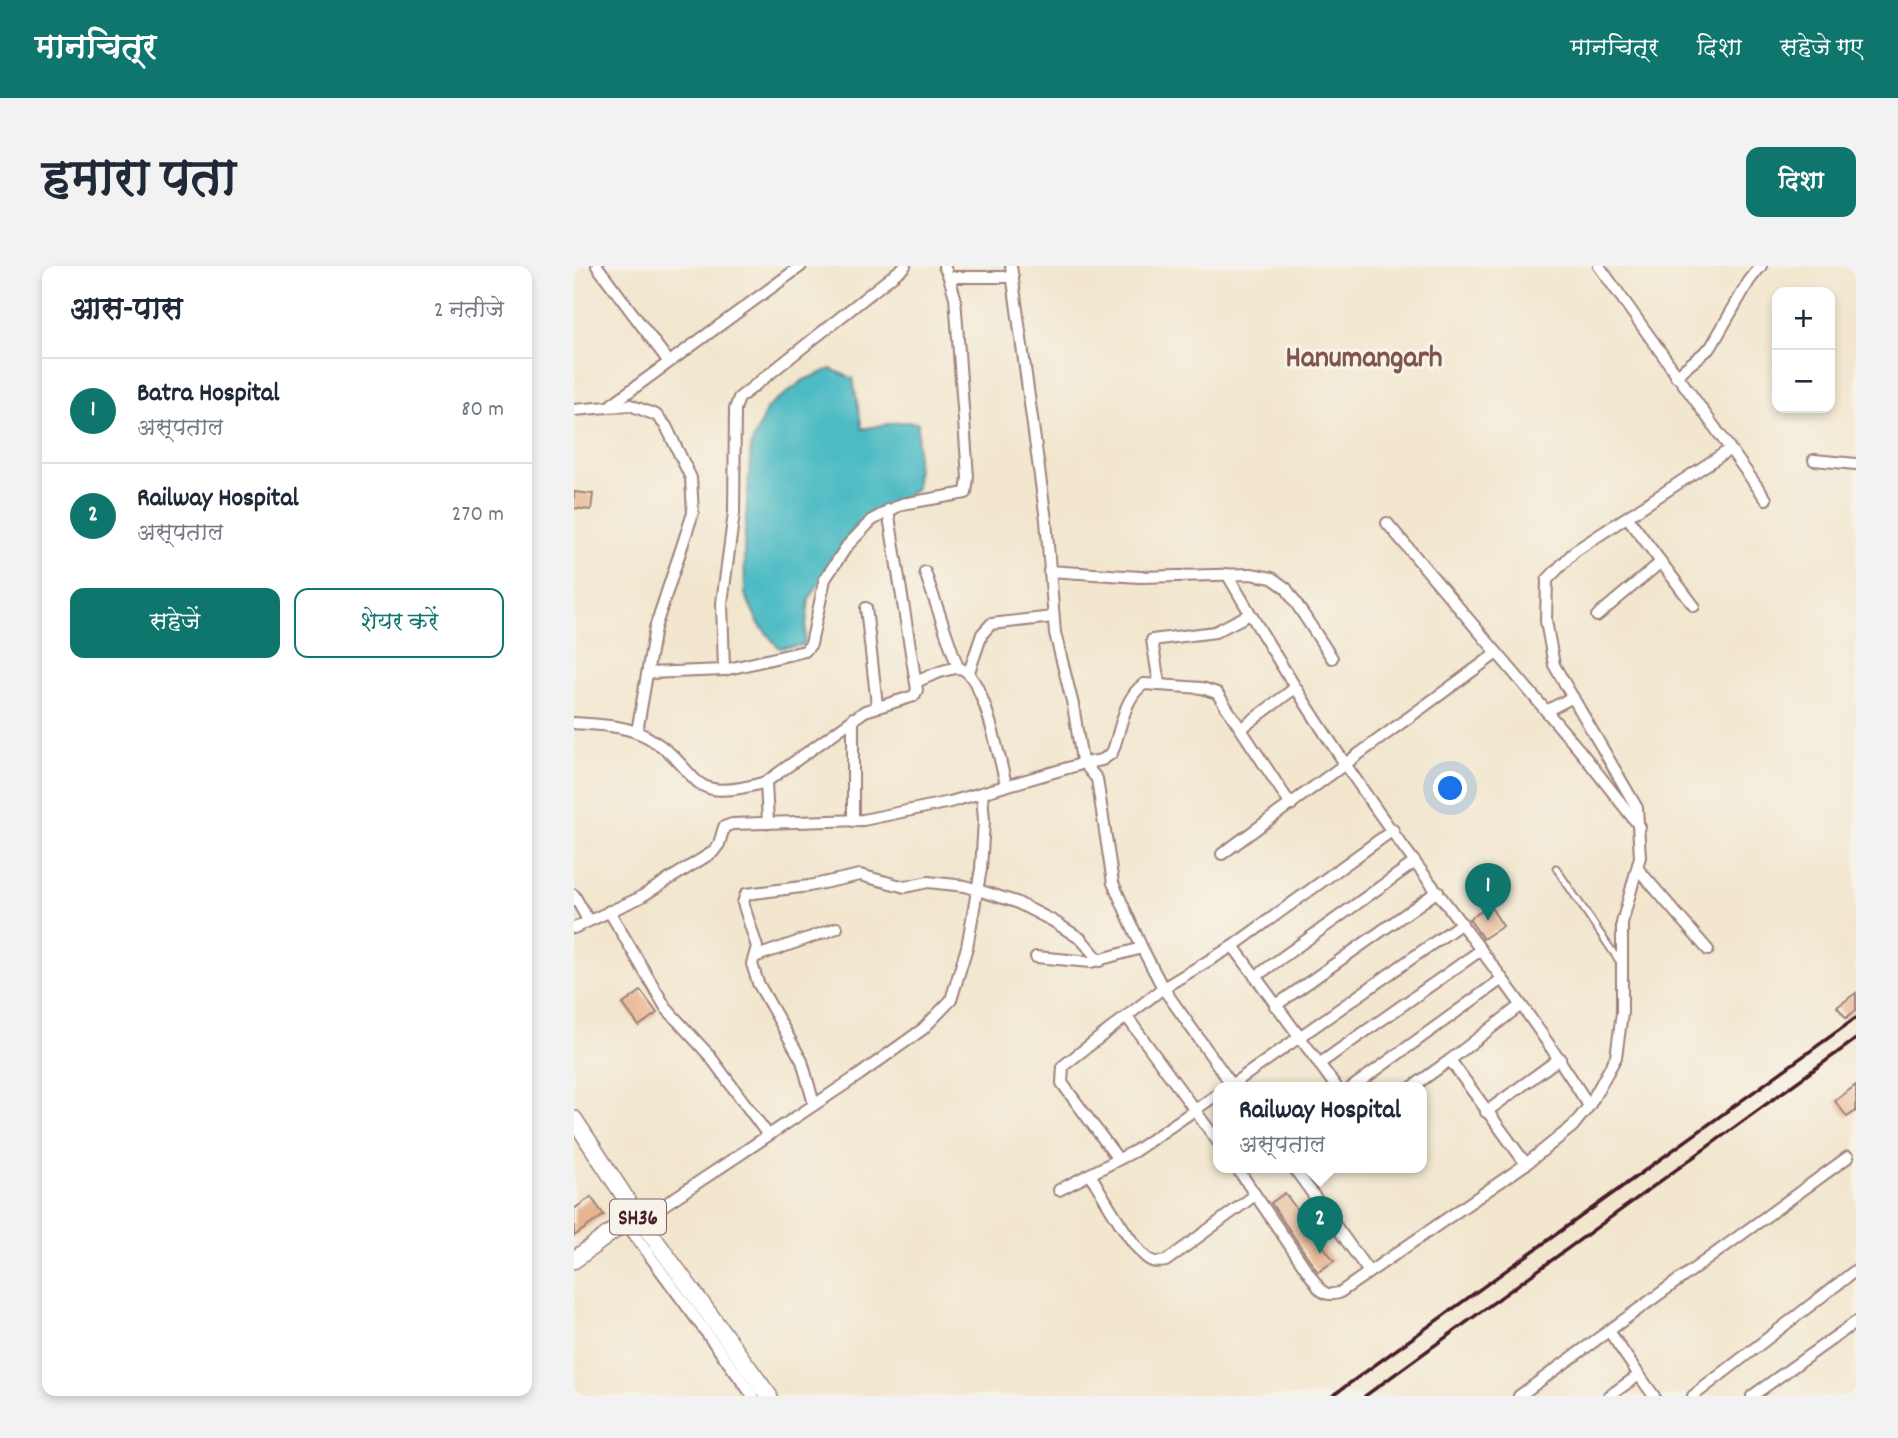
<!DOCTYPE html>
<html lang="hi">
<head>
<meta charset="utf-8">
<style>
	:root { --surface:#fff; --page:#f2f2f3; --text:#1f2937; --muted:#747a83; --line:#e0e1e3; --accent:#0f766e }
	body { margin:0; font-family:Dekko,"Playpen Sans Deva",sans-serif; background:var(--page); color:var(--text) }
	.controls { position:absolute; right:21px; top:21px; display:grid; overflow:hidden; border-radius:14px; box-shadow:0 4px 10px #0003 }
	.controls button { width:63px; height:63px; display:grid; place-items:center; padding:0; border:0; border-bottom:2px solid var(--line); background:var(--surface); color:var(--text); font:35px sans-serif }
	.you { position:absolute; left:877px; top:523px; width:24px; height:24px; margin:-18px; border:5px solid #fff; border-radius:50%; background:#1a73e8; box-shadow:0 0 0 10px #1a73e833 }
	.badge { display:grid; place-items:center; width:46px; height:46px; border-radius:50%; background:var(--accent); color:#fff; font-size:23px; font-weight:700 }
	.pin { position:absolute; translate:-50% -58px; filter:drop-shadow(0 2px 4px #0008) }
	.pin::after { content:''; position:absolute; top:37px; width:24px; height:21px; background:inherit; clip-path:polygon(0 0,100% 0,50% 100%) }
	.popup { position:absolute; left:639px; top:816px; width:214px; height:91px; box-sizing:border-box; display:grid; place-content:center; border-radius:14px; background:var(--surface); filter:drop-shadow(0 2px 5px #0005); font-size:23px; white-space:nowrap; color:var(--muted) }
	.popup b { font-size:26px; color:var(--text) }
	.popup::after { content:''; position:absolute; left:50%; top:100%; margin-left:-14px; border:14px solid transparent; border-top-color:var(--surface) }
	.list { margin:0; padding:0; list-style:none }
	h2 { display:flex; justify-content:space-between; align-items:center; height:91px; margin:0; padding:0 28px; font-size:30px }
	h2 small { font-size:23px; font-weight:400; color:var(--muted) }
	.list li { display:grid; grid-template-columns:46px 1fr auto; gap:21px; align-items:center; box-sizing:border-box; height:105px; padding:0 28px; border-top:2px solid var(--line) }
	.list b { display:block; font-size:26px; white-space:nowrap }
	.list p { margin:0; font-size:23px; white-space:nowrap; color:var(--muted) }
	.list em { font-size:23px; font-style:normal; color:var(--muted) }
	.actions { display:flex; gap:14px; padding:21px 28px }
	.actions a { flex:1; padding:16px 0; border:2px solid var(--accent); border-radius:14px; text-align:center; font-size:24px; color:var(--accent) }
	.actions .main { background:var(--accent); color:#fff }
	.map { position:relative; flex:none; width:1282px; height:1130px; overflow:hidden; border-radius:14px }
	header { display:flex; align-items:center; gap:42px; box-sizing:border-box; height:98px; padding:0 35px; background:var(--accent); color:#fff }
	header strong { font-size:33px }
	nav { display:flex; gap:38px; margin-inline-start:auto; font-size:24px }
	.intro { display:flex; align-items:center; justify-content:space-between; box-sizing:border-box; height:168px; padding:0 42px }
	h1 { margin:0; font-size:49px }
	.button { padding:18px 32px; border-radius:14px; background:var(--accent); color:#fff; font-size:24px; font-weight:700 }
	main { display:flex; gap:42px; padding:0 42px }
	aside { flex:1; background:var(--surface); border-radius:14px; box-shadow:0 4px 10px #0003 }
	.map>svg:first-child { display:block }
	.water { fill:#4dbbc4; stroke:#4c6d78; stroke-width:2 }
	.building { fill:#e8b590 }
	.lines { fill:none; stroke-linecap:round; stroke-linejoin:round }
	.lane-casing { stroke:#9e827c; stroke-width:9 }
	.street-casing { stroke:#9e827c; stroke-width:14 }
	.primary-casing { stroke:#9e827c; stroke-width:19 }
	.lane { stroke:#fff; stroke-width:5 }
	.street { stroke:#fff; stroke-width:10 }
	.primary { stroke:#fff; stroke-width:16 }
	.rail { stroke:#4a1f2b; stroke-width:3.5 }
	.labels { text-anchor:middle; stroke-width:6; stroke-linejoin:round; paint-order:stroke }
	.shield { fill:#f7f3e8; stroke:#7e5f64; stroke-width:2 }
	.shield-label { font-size:21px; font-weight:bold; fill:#4a1f2b }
	.district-label { font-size:30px; font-weight:bold; fill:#81544e; stroke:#f7f3e8 }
</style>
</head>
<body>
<header>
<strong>मानचित्र</strong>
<nav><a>मानचित्र</a><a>दिशा</a><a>सहेजे गए</a></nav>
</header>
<div class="intro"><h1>हमारा पता</h1><a class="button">दिशा</a></div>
<main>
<aside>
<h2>आस-पास<small>2 नतीजे</small></h2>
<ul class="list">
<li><span class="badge">1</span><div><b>Batra Hospital</b><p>अस्पताल</p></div><em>80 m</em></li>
<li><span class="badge">2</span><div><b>Railway Hospital</b><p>अस्पताल</p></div><em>270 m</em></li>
</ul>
<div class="actions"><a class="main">सहेजें</a><a>शेयर करें</a></div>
</aside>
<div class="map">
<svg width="1282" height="1130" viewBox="0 0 1282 1130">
	<rect width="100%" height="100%" fill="#f7f3e8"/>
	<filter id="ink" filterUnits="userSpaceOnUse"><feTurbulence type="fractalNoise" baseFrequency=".0143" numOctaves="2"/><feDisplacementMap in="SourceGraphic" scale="14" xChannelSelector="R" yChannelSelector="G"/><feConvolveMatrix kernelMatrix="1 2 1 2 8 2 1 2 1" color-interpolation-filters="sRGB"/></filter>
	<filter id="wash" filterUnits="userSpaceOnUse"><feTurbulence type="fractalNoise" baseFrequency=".00686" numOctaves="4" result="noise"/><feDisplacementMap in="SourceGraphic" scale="28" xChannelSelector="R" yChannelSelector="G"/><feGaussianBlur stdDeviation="1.57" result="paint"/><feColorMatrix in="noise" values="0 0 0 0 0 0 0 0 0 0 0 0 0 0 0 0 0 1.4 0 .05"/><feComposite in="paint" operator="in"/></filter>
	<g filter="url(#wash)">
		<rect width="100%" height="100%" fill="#f2e6ce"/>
		<!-- water -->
		<polygon class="water" points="257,103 279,113 288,163 325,156 344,157 342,223 282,259 235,333 230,379 205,382 185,358 171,328 170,281 177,180 193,142 230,114"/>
		<g id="blocks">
			<!-- building -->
			<g class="building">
				<polygon points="0,226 19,228 17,244 0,242"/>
				<polygon points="916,640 929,660 909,673 895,653"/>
				<polygon points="67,725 83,747 65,760 49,738"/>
				<polygon points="1282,727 1282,744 1272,752 1263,741"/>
				<polygon points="1282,819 1282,845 1273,851 1261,835"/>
				<polygon points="711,927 760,995 744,1006 697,937"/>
				<polygon points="17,931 30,949 0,970 0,943"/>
			</g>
		</g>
	</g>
	<g filter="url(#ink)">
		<use href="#blocks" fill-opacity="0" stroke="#9e827c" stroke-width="2"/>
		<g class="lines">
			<!-- lane casing -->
			<g class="lane-casing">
				<polyline id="lane" points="982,602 1045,695"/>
			</g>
			<!-- street casing -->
			<g class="street-casing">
				<g id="street">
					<polyline points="23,0 95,96"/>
					<polyline points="370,0 375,11 439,11"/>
					<polyline points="1025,0 1192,233"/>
					<polyline points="1102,110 1137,81 1175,15 1187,0"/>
					<polyline points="38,138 227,0"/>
					<polyline points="0,144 56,139 82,149 92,160 117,212 119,247 81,362 63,466"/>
					<polyline points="1240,194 1282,198"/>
					<polyline points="1054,252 1120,340"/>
					<polyline points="813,257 1007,486 1066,561"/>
					<polyline points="475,305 566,311 677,308 698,312 712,322 758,392"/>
					<polyline points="351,306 384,402"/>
					<path d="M653,308c58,100 120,198 189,290 60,79 121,158 173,242"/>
					<polyline points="292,342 303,439"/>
					<polyline points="1023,350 1087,296"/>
					<polyline points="150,404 148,337 160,247 161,143 165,132 331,0"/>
					<polyline points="395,406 408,368 417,358 479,351"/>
					<polyline points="74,407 150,404 231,385 237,378 251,313 273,280 298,254 328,238 392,227 394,211 381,31 375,11"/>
					<path d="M342,416c12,-5 29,-14 42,-14 25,1 42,95 48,116"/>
					<polyline points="585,417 578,374 641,366 676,348"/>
					<polyline points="972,445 999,431"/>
					<polyline points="279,452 279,555"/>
					<path d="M0,457c25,2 53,2 75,15 56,33 33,68 117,44"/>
					<polyline points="668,462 721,422"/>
					<polyline points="508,495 523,513 539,617 568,682 589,722 660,822"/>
					<path d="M511,497l17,-3 10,-7c9,-22 11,-55 32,-69l58,4 15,5 74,112"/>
					<polyline points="194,557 192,516 291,445 340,430 343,424 314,244"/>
					<polyline points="648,588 923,387"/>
					<polyline points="1064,603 1134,684"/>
					<polyline points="0,629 14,654"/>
					<polyline points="35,645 92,742 135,789 194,869"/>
					<polyline points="0,662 65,632 139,586 145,578 150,561 158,558 289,554 376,536 504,499 508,495 499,439 481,367 472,254 437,0"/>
					<polyline points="659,680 763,822"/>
					<polyline points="183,690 263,662"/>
					<polyline points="462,691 517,696 568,682"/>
					<polyline points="681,711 841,596"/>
					<polyline points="701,740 864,625"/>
					<polyline points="553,751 644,876"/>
					<polyline points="876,794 947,739"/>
					<polyline points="745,798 907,684"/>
					<polyline points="653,822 888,657"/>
					<polyline points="777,822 928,713"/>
					<polyline points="837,822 876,794 952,898"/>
					<polyline points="240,838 228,795 184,717 178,698 183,681 169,637 172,628 235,620 286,609 331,621 354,616 391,620 442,636 479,655 507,673 526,695"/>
					<polyline points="912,846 986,792"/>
					<polyline points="544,893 488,817 489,800 589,722 659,680 819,564"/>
					<path d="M663,902l82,120c6,7 11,7 20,5l187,-129 47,-38 16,-20 27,-49 6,-44v-90l18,-66 -3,-49 -83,-143 -8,-44 1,-41 28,-29 154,-101"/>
					<polyline points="720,902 795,1006"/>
					<path d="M516,908c11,18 45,79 60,86 5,3 11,2 16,1l89,-66"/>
					<polyline points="485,924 561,885 644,828"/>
					<polyline points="66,955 285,809 349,763 377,734 393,681 407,603 410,555 408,527"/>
					<polyline points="51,956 179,1130"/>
					<polyline points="1035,1065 1065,1109"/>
					<polyline points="945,1130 1274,891"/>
					<polyline points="1035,1130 1065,1109 1080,1130"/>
					<polyline points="1119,1130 1282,1004"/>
					<polyline points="1178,1130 1282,1056"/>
				</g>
			</g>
			<!-- primary casing -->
			<g class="primary-casing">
				<g id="primary">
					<polyline points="0,853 62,948 195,1130"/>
					<polyline points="0,994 62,948"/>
				</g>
			</g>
			<!-- lane -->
			<use href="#lane" class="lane"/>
			<!-- street -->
			<use href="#street" class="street"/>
			<!-- primary -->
			<use href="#primary" class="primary"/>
			<!-- rail -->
			<g class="rail">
				<polyline points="758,1130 1282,752"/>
				<polyline points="791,1130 1282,773"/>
			</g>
		</g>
	</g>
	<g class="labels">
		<!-- shield labels -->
		<rect class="shield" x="36" y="933.5" width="56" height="35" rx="5"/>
		<g class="shield-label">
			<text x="64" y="958">SH36</text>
		</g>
		<!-- district labels -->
		<g class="district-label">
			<text x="790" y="100">Hanumangarh</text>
		</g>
	</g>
</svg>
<div class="controls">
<button>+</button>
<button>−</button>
</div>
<div class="you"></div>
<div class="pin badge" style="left:914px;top:655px">1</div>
<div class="pin badge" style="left:746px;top:988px">2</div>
<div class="popup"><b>Railway Hospital</b>अस्पताल</div>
</div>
</main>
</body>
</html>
